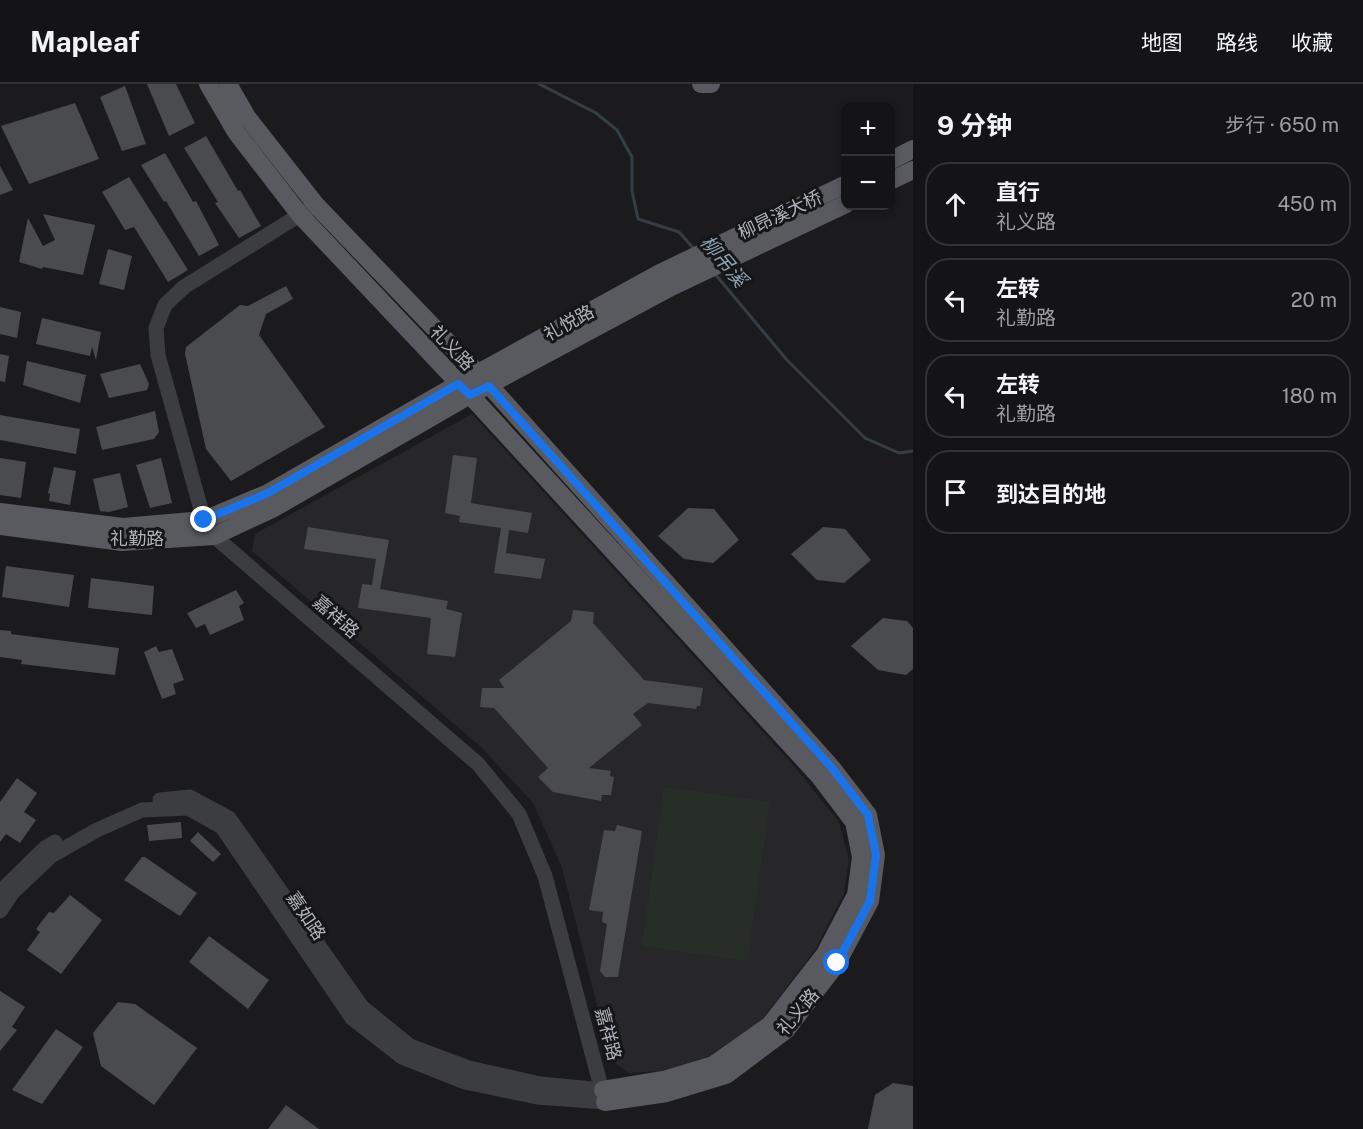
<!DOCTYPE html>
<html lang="zh">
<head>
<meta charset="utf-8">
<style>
	:root { --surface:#141416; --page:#212123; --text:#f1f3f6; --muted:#9d9ea1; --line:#333335 }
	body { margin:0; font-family:"Public Sans","Noto Sans SC",sans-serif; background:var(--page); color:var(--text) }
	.controls { position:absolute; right:18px; top:18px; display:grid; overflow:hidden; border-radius:12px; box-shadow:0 3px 9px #0003 }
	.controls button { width:54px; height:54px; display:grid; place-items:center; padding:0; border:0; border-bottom:2px solid var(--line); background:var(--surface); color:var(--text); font:30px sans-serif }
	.stop { position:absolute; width:18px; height:18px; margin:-14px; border:4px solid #1a73e8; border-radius:50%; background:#fff }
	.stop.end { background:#1a73e8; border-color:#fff; box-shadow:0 2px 6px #0008 }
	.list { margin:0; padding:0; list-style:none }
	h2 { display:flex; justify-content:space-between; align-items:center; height:78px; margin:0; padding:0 24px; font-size:26px }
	h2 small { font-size:20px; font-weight:400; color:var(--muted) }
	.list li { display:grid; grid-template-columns:39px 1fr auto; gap:18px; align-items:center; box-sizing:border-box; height:84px; margin:0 12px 12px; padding:0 12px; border:2px solid var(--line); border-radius:24px }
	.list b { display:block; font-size:22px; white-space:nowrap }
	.list p { margin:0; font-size:20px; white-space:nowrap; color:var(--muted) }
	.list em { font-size:20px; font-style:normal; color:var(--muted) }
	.icon { flex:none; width:33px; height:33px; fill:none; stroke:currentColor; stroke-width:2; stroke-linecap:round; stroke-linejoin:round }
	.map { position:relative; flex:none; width:913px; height:1045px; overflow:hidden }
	header { display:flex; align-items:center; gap:36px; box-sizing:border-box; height:84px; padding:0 30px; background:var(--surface); border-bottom:2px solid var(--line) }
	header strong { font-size:28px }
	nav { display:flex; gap:33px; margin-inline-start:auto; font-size:21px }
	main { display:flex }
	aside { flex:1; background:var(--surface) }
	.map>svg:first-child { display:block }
	.built { fill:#27272a }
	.green { fill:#272e28 }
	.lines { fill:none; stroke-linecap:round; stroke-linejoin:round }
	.stream { stroke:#363e45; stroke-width:3 }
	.building { fill:#4a4b4f }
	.minor { stroke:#3c3d41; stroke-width:15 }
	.major { stroke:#595a60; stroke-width:18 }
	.route { stroke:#1a73e8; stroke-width:8 }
	.labels { text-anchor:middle; stroke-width:6; stroke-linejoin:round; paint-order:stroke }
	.street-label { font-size:18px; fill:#afb3bb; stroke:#161618 }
	.water-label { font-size:20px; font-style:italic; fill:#8aa0b1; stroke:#161618 }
</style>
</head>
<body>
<header>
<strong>Mapleaf</strong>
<nav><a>地图</a><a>路线</a><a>收藏</a></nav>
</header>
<main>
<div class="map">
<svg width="913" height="1045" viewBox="0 0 913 1045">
	<rect width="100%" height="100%" fill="#1b1b1d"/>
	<!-- built -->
	<polygon class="built" points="472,330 795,683 839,738 849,775 844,810 815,866 761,937 708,973 661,987 630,989 611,977 562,784 533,719 481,663 252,467 255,450"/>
	<!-- green -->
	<polygon class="green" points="664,703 770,718 747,877 642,862"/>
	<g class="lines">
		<!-- stream -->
		<g class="stream">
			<polyline points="539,0 596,29 617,46 632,73 632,107 638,135 679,148 695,166"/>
			<polyline points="715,190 787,276 865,354 899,369 913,367"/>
		</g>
	</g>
	<!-- building -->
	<g class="building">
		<polygon points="147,0 176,0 195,39 169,52"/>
		<polygon points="125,2 146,60 122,67 100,13"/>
		<polygon points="75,19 99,75 29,100 1,42"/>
		<polygon points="206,52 238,107 240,106 261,142 239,154 215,119 218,118 184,64"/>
		<polygon points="165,69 193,118 196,117 219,161 199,172 166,117 164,118 141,81"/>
		<polygon points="0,82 13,106 0,111"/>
		<polygon points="129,93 188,186 168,198 134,143 125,146 102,108"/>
		<polygon points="43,130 95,141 83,191 43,183 42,185 19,178 28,134 43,162 55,156"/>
		<polygon points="108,165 132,172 124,206 99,200"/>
		<polygon points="286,202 293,215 266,230 259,251 325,343 231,397 206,365 185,270 186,263 240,221 248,222"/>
		<polygon points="0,223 21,228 17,254 0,250"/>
		<polygon points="42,234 101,248 96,276 92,263 90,272 36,260"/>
		<polygon points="0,270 9,272 5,298 0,297"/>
		<polygon points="27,277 86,291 80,319 23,301"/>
		<polygon points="140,280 149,300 147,306 109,314 100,290"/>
		<polygon points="155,327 159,348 154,355 102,366 96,343"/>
		<polygon points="0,331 80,345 76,370 0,356"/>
		<polygon points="453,371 477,374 471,419 532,429 528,449 509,446 506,469 545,475 541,495 494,489 501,444 459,438 460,432 445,429"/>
		<polygon points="0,374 26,378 21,414 0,411"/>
		<polygon points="161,374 172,419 150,424 136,381"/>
		<polygon points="54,383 76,387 70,421 49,417 50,410 48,409"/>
		<polygon points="120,389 128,423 109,428 100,427 93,395"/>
		<polygon points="688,424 714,425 739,456 713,479 684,475 658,452"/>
		<polygon points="308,443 389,456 380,505 448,517 446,525 462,529 455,573 427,570 431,534 358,524 362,500 372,501 376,475 304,465"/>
		<polygon points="823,443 845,445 871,476 844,499 817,496 791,470"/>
		<polygon points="6,482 74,491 69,523 2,513"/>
		<polygon points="91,494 154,502 152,531 88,524"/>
		<polygon points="236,506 244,519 239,522 244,536 210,551 205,540 196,544 187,529"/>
		<polygon points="573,526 594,528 593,539 644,596 703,604 700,622 697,622 696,625 648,619 633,630 642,641 589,684 611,687 610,692 614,693 611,711 602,711 601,717 553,708 538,693 548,684 494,624 480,623 482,604 504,604 499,596 571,537"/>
		<polygon points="883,534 907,537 913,544 913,585 906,591 878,586 851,562"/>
		<polygon points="0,546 11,547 11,550 119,564 115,591 21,580 22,576 0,573"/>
		<polygon points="156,562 159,568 172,565 184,596 173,600 176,610 162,615 144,568"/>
		<polygon points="17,694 37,709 24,728 36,736 20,759 6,750 0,758 0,718"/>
		<polygon points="181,738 182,754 149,757 147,741"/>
		<polygon points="617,741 642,747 618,893 605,893 600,887 607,840 602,838 603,828 589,826 604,746 615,747"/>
		<polygon points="198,748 221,770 213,778 190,757"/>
		<polygon points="142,773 145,773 197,809 180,832 124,796"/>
		<polygon points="70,811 102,836 61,890 27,866 40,848 36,845 49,828 54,829"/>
		<polygon points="209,852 269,896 248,925 189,878"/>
		<polygon points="0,907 25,923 12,943 17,946 0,967"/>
		<polygon points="118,918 135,920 197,964 154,1021 101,982 93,949"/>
		<polygon points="56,945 83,963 42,1020 12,1006"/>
		<polygon points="893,999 913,1002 913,1045 868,1045 875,1011"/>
		<polygon points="286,1021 319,1045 268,1045"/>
	</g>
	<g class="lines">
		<!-- minor -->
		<g class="minor">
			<polyline points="160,716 190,713 229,734 362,923 410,962 469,984 540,1000 603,1006"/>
			<polyline points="0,808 45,764 55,758"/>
			<polyline points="0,827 12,809 51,772 97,746 142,726 188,724 222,743 352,934 402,973 465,998 537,1013 605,1018 545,792 519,730 478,680 214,452 204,436 158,271 156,244 165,221 184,203 309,125"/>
		</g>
		<!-- major -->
		<g class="major">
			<polyline points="208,0 236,48 300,131 470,311 820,693 854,738 861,773 856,811 825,870 770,941 713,981 663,996 603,1006"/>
			<polyline points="228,0 247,33 316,121 489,301 832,684 868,731 876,771 870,817 837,879 786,946 726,991 667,1009 605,1018"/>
			<polyline points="701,0 711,0"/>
			<polyline points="890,77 913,65"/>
			<polyline points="890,97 913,86"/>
			<polyline points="0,428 123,443 204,436 268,409 458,300 662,188 846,100"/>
			<polyline points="0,442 122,458 214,452 274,424 470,311 671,203 846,120"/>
		</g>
	</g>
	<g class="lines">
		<!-- route -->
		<polyline class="route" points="204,436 268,409 458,300 470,311 489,302 832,684 868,731 876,771 870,817 837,879"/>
	</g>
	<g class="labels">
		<!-- street labels -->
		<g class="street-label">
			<text transform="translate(780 131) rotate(-25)" y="6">柳昂溪大桥</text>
			<text transform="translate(569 239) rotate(-29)" y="6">礼悦路</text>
			<text transform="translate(452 264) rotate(46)" y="6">礼义路</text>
			<text x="137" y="461">礼勤路</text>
			<text transform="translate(336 533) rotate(41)" y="6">嘉祥路</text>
			<text transform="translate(306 832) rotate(56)" y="6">嘉如路</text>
			<text transform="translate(798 928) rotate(-50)" y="6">礼义路</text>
			<text transform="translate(608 950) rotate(75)" y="6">嘉祥路</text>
		</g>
		<!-- water labels -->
		<g class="water-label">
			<text transform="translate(724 177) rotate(50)" y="7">柳吊溪</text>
		</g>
	</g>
</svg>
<div class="controls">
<button>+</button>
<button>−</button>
</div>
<div class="stop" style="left:837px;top:879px"></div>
<div class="stop end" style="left:204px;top:436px"></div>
</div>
<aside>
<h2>9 分钟<small>步行 · 650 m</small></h2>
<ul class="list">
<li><svg class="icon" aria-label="ahead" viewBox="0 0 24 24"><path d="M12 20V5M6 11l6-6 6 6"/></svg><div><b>直行</b><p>礼义路</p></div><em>450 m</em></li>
<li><svg class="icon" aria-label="left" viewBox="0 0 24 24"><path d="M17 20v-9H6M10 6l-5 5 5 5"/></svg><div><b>左转</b><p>礼勤路</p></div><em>20 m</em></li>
<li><svg class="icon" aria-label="left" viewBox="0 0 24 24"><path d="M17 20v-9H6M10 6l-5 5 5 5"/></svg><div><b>左转</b><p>礼勤路</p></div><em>180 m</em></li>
<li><svg class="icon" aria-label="arrive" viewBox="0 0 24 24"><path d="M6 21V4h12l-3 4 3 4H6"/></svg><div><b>到达目的地</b></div></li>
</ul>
</aside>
</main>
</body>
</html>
